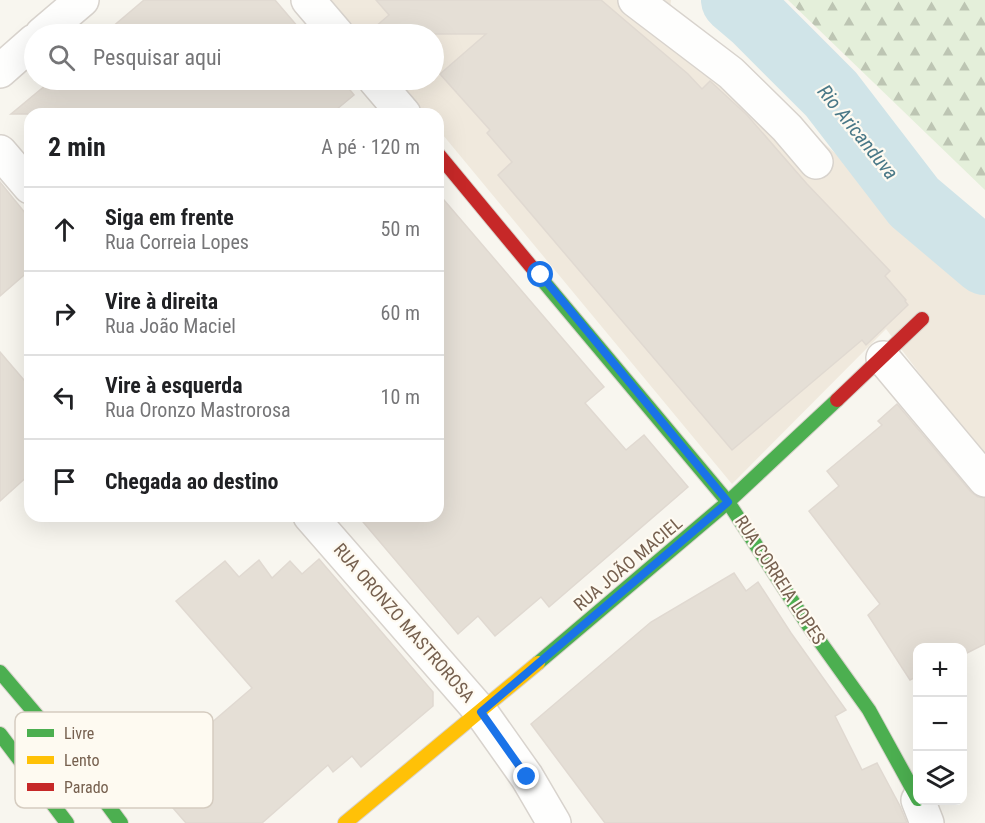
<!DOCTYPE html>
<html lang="pt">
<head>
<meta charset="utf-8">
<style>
	:root { --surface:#fff; --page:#f2f2f2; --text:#202124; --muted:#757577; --line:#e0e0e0 }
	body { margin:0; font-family:"Roboto Condensed",sans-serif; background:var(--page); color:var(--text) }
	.controls { position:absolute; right:18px; bottom:18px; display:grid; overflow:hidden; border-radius:12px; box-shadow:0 6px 24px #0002 }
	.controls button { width:54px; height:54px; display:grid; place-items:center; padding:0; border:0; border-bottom:2px solid var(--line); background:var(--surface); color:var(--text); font:30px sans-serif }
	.stop { position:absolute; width:18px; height:18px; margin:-14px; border:4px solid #1a73e8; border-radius:50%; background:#fff }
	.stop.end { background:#1a73e8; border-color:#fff; box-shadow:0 2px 6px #0008 }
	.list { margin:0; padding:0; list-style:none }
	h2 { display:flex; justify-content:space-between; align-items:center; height:78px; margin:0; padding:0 24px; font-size:26px }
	h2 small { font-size:20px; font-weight:400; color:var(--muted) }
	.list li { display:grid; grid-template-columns:39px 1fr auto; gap:18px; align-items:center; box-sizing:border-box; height:84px; padding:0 24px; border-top:2px solid var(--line) }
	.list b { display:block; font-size:22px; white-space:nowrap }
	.list p { margin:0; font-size:20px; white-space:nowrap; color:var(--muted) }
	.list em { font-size:20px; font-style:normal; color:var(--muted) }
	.icon { flex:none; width:33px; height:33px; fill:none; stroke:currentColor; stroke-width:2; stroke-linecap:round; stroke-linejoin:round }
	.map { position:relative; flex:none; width:985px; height:823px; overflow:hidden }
	.search { position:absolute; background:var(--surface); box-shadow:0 6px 24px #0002; left:24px; top:24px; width:420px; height:66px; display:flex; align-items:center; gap:15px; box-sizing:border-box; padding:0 21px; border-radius:33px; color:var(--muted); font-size:22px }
	.panel { position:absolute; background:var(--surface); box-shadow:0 6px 24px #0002; left:24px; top:108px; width:420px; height:414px; border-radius:18px }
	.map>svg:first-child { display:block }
	.residential { fill:#f0e9dd }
	.forest { fill:url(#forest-firs) }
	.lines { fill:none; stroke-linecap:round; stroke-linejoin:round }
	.river { stroke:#d0e4e8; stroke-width:66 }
	.building { fill:#e5dfd6; stroke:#e0d9d1; stroke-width:1.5 }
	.street-casing { stroke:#d8d3cd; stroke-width:36 }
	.fast-casing { stroke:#d8d3cc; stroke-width:16 }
	.slow-casing { stroke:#d8d3cc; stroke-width:16 }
	.jam-casing { stroke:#d8d3cc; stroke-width:16 }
	.street { stroke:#fefefd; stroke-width:33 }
	.fast { stroke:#4caf50; stroke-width:14 }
	.slow { stroke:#ffc107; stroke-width:14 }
	.jam { stroke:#c62828; stroke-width:14 }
	.route { stroke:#1a73e8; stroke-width:8 }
	.labels { text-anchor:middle; stroke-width:4.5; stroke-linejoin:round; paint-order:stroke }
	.street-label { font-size:18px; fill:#76604f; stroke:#fefaf1 }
	.water-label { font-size:20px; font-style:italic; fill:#497887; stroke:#fefaf1 }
	.key { fill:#fefaf1; stroke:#d5ccc0; stroke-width:1.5 }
	.key-label { font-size:16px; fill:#76604f }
</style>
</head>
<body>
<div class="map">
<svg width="985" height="823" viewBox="0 0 985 823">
	<defs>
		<pattern id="forest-firs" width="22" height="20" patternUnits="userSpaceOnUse" patternTransform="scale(1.5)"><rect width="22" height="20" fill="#e4efda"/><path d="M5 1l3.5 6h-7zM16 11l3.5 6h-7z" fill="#bdc5b3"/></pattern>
	</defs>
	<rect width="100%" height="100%" fill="#f8f6ef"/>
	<!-- residential -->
	<polygon class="residential" points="331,0 671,0 670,9 985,284 985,460 886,329 732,484 438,129 438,114 426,114 397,80 434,80 434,34 360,34"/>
	<!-- forest -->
	<polygon class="forest" points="788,0 985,0 985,190"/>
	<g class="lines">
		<!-- river -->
		<polyline class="river" points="734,0 754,17 831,94 914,202 985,262"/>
	</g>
	<!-- building -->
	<g class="building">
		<polygon points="144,0 275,0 304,34 104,34"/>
		<polygon points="376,0 601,0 688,74 702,89 710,81 747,115 807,184 890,271 885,276 906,300 905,301 908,305 866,345 862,340 732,450 498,175 512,162 487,133 490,130 440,74 486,34 367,34 389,15"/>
		<polygon points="52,80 342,80 354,95 331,114 11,114"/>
		<polygon points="0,182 30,219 30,270 0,296"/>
		<polygon points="438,193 604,387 585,403 626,450 644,435 688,487 549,607 541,597 495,636 478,616 458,634 358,516 438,516"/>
		<polygon points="0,352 30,387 30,474 0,501"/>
		<polygon points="897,404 971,492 978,497 985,498 985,644 963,655 963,648 918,648 918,676 910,680 868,615 880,604 809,511 839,486 827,471 882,425 878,421"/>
		<polygon points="319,559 433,692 433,706 361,767 352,756 333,772 328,765 262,823 186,823 147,778 252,688 176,601 225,561 239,577 259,560 272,578 290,561 302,574"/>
		<polygon points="734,573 746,591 758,582 791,633 846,710 835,716 862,770 877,763 900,806 907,823 605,823 531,724 651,622"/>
	</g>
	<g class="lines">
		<!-- street casing -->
		<g class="street-casing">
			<g id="street">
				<polyline points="308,0 337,34"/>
				<polyline points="635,0 731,73 787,128 816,162"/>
				<polyline points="42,34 82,0"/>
				<polyline points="0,71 34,41"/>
				<polyline points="375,80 404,114"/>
				<polyline points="0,152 30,187"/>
				<polyline points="883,358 985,480"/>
				<polyline points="310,516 481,712 527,777 554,823"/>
				<polyline points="918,800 927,823"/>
			</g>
		</g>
		<!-- fast casing -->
		<g class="fast-casing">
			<g id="fast">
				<polyline points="539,276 728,502 806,622 869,710 918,799"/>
				<polyline points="538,663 728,502 837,400"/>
				<polyline points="0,672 73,758 121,823"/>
				<polyline points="0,734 67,823"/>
			</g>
		</g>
		<!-- slow casing -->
		<g class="slow-casing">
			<polyline id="slow" points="345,823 538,663"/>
		</g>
		<!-- jam casing -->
		<g class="jam-casing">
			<g id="jam">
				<polyline points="438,154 539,276"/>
				<polyline points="837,400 922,319"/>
			</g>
		</g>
		<!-- street -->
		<use href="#street" class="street"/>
		<!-- fast -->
		<use href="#fast" class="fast"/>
		<!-- slow -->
		<use href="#slow" class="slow"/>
		<!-- jam -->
		<use href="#jam" class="jam"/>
	</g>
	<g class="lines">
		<!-- route -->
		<polyline class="route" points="527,777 481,712 728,502 541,275"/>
	</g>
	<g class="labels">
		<!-- street labels -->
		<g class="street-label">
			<text transform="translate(628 564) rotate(-40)" y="6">RUA JOÃO MACIEL</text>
			<text transform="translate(780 580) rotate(57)" y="6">RUA CORREIA LOPES</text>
			<text transform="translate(404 623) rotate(49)" y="6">RUA ORONZO MASTROROSA</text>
		</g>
		<!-- water labels -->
		<g class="water-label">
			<text transform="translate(858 132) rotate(51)" y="7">Rio Aricanduva</text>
		</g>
	</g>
	<!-- legend -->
	<rect x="15" y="712" width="198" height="96" rx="9" class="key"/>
	<rect x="27" y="729" width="27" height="8" fill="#4caf50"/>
	<rect x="27" y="756" width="27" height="8" fill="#ffc107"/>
	<rect x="27" y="783" width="27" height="8" fill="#c62828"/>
	<g class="key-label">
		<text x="64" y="739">Livre</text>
		<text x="64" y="766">Lento</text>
		<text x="64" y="793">Parado</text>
	</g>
</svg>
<div class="controls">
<button>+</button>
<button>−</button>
<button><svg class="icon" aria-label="layers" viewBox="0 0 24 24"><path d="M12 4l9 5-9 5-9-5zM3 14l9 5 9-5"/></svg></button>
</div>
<div class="stop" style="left:541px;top:275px"></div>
<div class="stop end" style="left:527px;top:777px"></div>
<div class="search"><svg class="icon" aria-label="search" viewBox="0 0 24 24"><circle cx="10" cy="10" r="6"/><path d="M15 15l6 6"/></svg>Pesquisar aqui</div>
<section class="panel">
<h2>2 min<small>A pé · 120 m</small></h2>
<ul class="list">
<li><svg class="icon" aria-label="ahead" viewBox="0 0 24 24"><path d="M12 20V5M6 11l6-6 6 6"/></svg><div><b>Siga em frente</b><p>Rua Correia Lopes</p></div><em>50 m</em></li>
<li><svg class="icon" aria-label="right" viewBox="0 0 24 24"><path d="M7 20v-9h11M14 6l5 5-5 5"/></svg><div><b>Vire à direita</b><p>Rua João Maciel</p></div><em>60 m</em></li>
<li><svg class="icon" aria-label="left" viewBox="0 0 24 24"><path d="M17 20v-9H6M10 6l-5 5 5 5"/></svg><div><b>Vire à esquerda</b><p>Rua Oronzo Mastrorosa</p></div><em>10 m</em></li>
<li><svg class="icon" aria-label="arrive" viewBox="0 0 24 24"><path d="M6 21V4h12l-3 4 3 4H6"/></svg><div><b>Chegada ao destino</b></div></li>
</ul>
</section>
</div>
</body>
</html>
